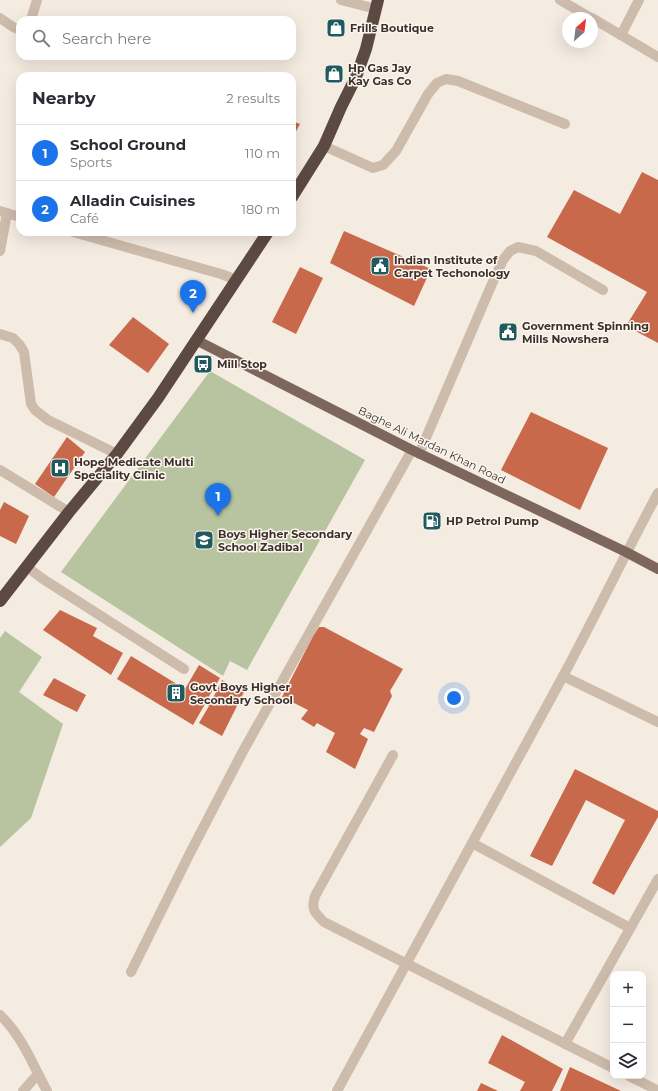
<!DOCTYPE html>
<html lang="en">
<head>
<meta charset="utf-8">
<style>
	:root { --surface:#fff; --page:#f7f7f7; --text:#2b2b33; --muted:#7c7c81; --line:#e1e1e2; --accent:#1a73e8 }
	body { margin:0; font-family:Montserrat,sans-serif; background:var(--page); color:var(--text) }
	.controls { position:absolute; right:12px; bottom:12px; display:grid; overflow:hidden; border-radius:8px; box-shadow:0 4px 16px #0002 }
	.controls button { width:36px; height:36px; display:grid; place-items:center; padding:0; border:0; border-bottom:1px solid var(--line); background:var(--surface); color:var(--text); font:20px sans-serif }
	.compass { position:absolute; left:562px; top:12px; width:36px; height:36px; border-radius:50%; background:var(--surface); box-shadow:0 4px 16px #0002; rotate:28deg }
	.you { position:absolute; left:454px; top:698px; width:14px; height:14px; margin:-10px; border:3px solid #fff; border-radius:50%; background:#1a73e8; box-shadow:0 0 0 6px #1a73e833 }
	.badge { display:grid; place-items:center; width:26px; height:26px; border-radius:50%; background:var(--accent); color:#fff; font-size:13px; font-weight:700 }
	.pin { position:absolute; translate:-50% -33px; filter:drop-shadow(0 1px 2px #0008) }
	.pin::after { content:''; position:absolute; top:21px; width:14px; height:12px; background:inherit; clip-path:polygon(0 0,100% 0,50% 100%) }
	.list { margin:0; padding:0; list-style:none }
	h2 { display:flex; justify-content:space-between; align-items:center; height:52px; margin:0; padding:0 16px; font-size:17px }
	h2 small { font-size:13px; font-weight:400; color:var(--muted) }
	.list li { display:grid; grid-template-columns:26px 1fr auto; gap:12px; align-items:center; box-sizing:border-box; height:56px; padding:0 16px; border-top:1px solid var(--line) }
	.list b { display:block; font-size:15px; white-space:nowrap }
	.list p { margin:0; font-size:13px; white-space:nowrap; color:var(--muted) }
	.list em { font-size:13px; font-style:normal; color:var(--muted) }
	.icon { flex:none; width:22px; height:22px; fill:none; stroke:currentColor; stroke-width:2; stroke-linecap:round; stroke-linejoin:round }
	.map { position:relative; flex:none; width:658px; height:1091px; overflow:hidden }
	.search { position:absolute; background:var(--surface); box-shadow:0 4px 16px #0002; left:16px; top:16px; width:280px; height:44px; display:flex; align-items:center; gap:10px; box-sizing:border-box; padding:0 14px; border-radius:12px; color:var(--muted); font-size:15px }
	.panel { position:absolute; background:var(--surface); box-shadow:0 4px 16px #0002; left:16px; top:72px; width:280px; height:164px; border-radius:12px }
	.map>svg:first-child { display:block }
	.green { fill:#b8c4a0 }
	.building { fill:#c8694b }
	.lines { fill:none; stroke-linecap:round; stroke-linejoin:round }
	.minor { stroke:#cdbbac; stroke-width:10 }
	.major { stroke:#7d675c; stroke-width:10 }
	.highway { stroke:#5c4a42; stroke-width:12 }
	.labels { text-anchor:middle; stroke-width:3; stroke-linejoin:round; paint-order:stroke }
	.poi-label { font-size:11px; font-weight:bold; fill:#3b302b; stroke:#fbf5ee; text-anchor:start }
	.street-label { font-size:11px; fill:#3b302b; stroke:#fbf5ee }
</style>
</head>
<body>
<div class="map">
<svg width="658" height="1091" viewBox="0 0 658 1091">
	<rect width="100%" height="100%" fill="#f4ebe1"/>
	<!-- green -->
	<g class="green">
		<polygon points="210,371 365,460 247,670 230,661 223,676 61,572"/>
		<polygon points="5,631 42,657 19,692 63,724 31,818 0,847 0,638"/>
	</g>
	<!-- building -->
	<g class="building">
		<polygon points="292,121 300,124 292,139"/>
		<polygon points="642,172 658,180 658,343 626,326 647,292 547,237 574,190 620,214"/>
		<polygon points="344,231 431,269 414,306 330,263"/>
		<polygon points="300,267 323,278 296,334 272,322"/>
		<polygon points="133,317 169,344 148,373 109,345"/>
		<polygon points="531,412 608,448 580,510 501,470"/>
		<polygon points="67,437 85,452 54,497 35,484"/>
		<polygon points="4,502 29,516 16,544 0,536 0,510"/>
		<polygon points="60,610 97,628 93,636 123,653 111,675 43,630"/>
		<polygon points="319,627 324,627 403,669 390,691 392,696 374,732 364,728 360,734 368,739 355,769 326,752 335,733 317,723 314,727 301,719 308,710 282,697 313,636"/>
		<polygon points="131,656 185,689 199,665 220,678 208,698 212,700 222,680 244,692 222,736 199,723 209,706 205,704 193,725 117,679"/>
		<polygon points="54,678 86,695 77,712 43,695"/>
		<polygon points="575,769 658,811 658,817 614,895 592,883 625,820 586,800 552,866 530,856"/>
		<polygon points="502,1035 563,1069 552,1091 520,1091 525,1082 488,1063"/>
		<polygon points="570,1067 621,1091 560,1091"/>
		<polygon points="481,1083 498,1091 477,1091"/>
	</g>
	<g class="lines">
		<!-- minor -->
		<g class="minor">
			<polyline points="341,0 376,9"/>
			<polyline points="560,0 591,18"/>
			<polyline points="0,18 13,27 20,30"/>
			<polyline points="592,18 658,57"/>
			<polyline points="31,20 37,0"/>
			<polyline points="621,35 639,0"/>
			<polyline points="324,146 373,168 383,165 396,151 428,94 437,83 446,79 458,81 565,124"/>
			<polyline points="0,211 20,217"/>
			<polyline points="73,232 221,274 237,280"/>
			<polyline points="0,251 7,213"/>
			<polyline points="0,334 13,338 19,344 24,352 31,404 35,410 48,420 117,454"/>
			<polyline points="419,454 491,286 503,260 510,251 518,247 536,251 603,290"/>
			<polyline points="0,470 69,512"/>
			<polyline points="27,567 43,579 184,669"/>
			<polyline points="563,676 658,722"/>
			<path d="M393,755l-78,141c-4,13 -1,16 9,26l289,146"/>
			<polyline points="472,843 630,928"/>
			<polyline points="131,972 189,855 242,753 412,450"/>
			<path d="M0,1015c22,21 33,50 47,76"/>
			<polyline points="565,1044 658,879"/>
			<polyline points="629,1076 657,1090"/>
			<polyline points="23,1091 38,1074"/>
			<path d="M337,1091c74,-138 151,-275 225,-413 33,-61 63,-124 96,-185"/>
		</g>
		<!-- major -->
		<polyline class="major" points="196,340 412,450 626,552 658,569"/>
		<!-- highway -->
		<g class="highway">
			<polyline points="292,197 324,146 341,107 356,77 366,49 378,0"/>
			<polyline points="0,601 69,512 117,454 158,398 268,232"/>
		</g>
	</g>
	<!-- icons -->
	<defs>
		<g id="shop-square" transform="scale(1)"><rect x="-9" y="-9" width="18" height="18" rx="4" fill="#1f5a5e" stroke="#fbf5ee"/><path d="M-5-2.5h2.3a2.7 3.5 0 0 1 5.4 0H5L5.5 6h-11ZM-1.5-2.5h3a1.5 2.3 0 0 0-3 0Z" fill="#fff"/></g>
		<g id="civic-square" transform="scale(1)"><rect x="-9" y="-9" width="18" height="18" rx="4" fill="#1f5a5e" stroke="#fbf5ee"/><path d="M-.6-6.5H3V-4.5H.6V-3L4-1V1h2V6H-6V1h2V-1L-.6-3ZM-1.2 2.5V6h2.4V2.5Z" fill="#fff"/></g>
		<g id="bus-square" transform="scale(1)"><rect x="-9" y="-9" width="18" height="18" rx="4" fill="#1f5a5e" stroke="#fbf5ee"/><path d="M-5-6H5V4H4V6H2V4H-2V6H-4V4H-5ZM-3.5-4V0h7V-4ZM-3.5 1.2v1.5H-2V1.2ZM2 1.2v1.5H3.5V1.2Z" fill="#fff"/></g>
		<g id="hospital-square" transform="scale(1)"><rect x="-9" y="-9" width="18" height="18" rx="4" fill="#1f5a5e" stroke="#fbf5ee"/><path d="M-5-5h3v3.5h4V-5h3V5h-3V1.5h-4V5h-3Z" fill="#fff"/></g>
		<g id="fuel-square" transform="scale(1)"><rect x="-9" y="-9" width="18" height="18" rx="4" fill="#1f5a5e" stroke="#fbf5ee"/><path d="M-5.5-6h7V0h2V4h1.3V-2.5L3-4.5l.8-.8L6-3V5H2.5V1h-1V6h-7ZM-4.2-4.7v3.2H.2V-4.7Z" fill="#fff"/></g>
		<g id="school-square" transform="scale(1)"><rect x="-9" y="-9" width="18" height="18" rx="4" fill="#1f5a5e" stroke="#fbf5ee"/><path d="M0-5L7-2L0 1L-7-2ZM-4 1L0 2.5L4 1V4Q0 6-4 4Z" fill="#fff"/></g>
		<g id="building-square" transform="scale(1)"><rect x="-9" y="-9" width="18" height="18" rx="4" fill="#1f5a5e" stroke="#fbf5ee"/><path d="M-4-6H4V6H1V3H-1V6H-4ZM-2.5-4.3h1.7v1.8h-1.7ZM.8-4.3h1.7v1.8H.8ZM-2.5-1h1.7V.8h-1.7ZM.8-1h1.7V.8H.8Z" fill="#fff"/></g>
	</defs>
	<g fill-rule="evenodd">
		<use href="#shop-square" x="336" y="28"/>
		<use href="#shop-square" x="334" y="74"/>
		<use href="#civic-square" x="380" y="266"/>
		<use href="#civic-square" x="508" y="332"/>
		<use href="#bus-square" x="203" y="364"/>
		<use href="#hospital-square" x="60" y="468"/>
		<use href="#fuel-square" x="432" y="521"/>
		<use href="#school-square" x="204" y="540"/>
		<use href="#building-square" x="176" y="693"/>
	</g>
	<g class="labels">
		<!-- poi labels -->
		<g class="poi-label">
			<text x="350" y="32">Frills Boutique</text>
			<text x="348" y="72">Hp Gas Jay<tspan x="348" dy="13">Kay Gas Co</tspan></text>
			<text x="394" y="264">Indian Institute of<tspan x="394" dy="13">Carpet Techonology</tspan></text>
			<text x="522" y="330">Government Spinning<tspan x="522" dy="13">Mills Nowshera</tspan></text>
			<text x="217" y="368">Mill Stop</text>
			<text x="74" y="466">Hope Medicate Multi<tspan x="74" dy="13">Speciality Clinic</tspan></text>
			<text x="446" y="525">HP Petrol Pump</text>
			<text x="218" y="538">Boys Higher Secondary<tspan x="218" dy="13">School Zadibal</tspan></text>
			<text x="190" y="691">Govt Boys Higher<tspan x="190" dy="13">Secondary School</tspan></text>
		</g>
		<!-- street labels -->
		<g class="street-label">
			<text transform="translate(432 445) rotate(26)" y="4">Baghe Ali Mardan Khan Road</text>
		</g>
	</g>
</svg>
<div class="controls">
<button>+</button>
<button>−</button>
<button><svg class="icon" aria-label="layers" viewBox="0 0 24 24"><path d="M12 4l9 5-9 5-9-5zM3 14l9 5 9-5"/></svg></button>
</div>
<svg class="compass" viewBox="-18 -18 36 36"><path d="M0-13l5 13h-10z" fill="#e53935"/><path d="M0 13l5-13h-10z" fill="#7c7c81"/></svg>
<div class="you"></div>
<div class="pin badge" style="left:218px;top:516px">1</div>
<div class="pin badge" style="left:193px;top:313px">2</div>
<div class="search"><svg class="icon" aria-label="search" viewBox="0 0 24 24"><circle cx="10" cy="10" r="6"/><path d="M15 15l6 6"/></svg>Search here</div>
<section class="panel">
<h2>Nearby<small>2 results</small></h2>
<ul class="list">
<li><span class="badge">1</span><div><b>School Ground</b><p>Sports</p></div><em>110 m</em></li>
<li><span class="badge">2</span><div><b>Alladin Cuisines</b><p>Café</p></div><em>180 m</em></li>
</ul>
</section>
</div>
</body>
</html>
